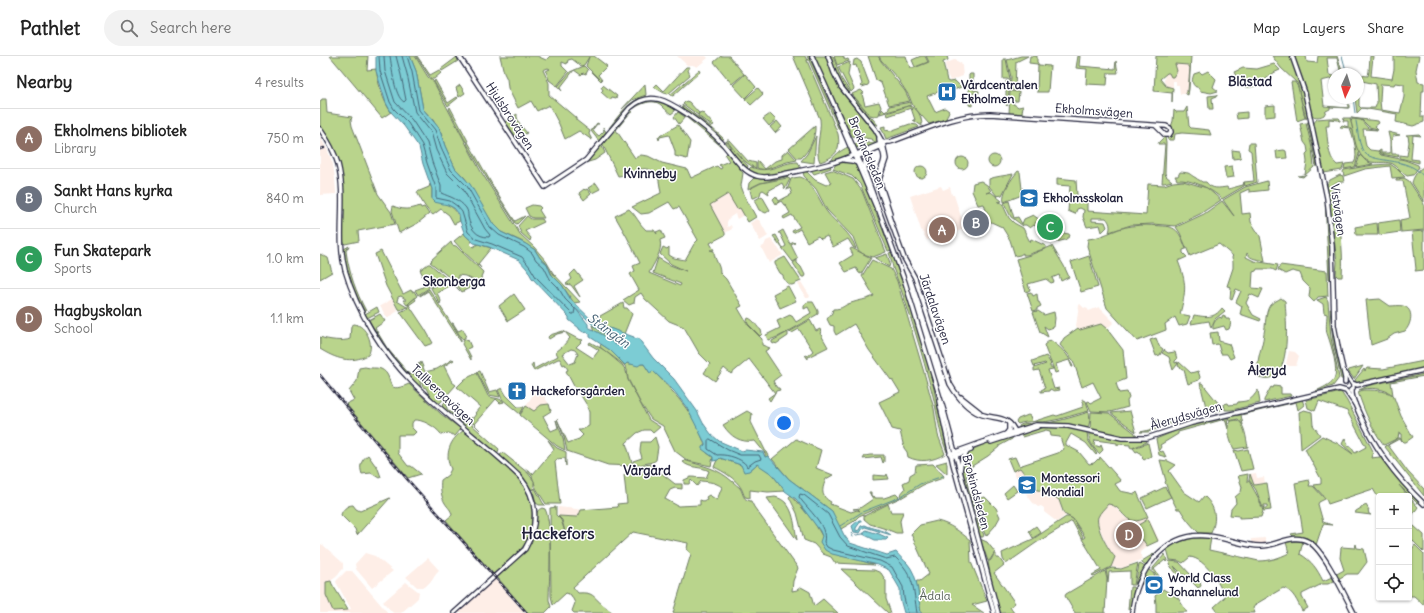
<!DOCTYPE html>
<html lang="en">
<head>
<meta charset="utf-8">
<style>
	:root { --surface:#fff; --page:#f2f2f2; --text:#222; --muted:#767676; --line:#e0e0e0; --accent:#1f6fb2 }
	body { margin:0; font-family:Delius,sans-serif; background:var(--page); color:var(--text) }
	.controls { position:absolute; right:12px; bottom:12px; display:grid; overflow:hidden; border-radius:4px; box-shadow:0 1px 3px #0004 }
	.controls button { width:36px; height:36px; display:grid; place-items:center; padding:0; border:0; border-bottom:1px solid var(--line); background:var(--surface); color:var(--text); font:20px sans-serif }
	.compass { position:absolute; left:1008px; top:12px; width:36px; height:36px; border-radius:50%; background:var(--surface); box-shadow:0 1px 3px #0004; rotate:184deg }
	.you { position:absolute; left:464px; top:367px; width:14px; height:14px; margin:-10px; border:3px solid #fff; border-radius:50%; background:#1a73e8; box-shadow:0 0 0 6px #1a73e833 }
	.badge { display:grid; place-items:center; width:26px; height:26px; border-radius:50%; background:var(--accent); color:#fff; font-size:13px; font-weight:700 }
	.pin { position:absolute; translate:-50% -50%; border:2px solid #fff; box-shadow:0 1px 4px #0006 }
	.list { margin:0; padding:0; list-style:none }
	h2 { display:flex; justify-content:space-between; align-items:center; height:52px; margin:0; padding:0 16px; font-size:17px }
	h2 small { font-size:13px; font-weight:400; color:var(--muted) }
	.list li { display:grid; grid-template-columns:26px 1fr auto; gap:12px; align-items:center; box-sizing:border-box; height:60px; padding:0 16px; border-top:1px solid var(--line) }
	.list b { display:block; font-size:15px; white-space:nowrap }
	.list p { margin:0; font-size:13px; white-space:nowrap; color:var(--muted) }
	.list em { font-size:13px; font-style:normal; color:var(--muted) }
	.icon { flex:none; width:22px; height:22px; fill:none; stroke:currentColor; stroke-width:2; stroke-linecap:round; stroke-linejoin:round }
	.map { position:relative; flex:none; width:1104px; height:557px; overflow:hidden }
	header { display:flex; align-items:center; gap:24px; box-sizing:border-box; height:56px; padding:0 20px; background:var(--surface); border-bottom:1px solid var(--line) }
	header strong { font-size:19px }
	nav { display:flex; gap:22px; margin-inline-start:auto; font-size:14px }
	.search { width:280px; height:36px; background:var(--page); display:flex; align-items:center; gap:10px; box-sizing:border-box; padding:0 14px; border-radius:22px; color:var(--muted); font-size:15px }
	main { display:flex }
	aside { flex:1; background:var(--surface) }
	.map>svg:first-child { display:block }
	.built { fill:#feeee7 }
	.green { fill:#b9d48c; stroke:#6e7b64; fill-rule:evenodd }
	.water { fill:#7bccd4; stroke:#578897; fill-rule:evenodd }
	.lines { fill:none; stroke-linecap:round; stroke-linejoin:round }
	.shore { stroke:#466678; stroke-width:1 }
	.stream { stroke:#578897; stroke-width:1 }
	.secondary-casing { stroke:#22223b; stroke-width:6 }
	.secondary { stroke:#fff; stroke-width:3.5 }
	.rail-casing { stroke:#22223b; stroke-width:2.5 }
	.rail { stroke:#fff; stroke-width:1; stroke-dasharray:3; stroke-linecap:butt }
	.labels { text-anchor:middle; stroke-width:3; stroke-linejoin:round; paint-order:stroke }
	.poi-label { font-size:12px; font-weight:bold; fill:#22223b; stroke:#fff; text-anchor:start }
	.street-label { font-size:12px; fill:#22223b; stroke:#fff }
	.park-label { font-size:12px; fill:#576057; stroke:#fff }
	.neighbourhood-label { font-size:13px; font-weight:bold; fill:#22223b; stroke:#fff }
	.water-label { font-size:13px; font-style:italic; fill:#415e71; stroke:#fff }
	.district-label { font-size:16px; font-weight:bold; fill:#22223b; stroke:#fff }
</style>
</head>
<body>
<header>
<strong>Pathlet</strong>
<div class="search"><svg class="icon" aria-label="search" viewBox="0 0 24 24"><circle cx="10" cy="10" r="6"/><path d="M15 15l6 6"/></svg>Search here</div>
<nav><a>Map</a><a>Layers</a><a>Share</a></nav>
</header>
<main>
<aside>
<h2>Nearby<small>4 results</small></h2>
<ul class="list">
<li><span class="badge" style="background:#8d6e63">A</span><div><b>Ekholmens bibliotek</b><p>Library</p></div><em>750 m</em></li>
<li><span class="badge" style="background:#6b7280">B</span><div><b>Sankt Hans kyrka</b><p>Church</p></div><em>840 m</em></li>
<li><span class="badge" style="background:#2e9e5b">C</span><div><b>Fun Skatepark</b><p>Sports</p></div><em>1.0 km</em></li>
<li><span class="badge" style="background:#8d6e63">D</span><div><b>Hagbyskolan</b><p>School</p></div><em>1.1 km</em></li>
</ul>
</aside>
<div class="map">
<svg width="1104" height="557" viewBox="0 0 1104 557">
	<rect width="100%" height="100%" fill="#fff"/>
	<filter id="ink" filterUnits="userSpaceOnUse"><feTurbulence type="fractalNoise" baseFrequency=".025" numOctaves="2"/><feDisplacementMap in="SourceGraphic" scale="8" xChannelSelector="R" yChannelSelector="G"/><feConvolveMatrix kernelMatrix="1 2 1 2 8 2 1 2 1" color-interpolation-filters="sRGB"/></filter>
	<g filter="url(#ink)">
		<!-- built -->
		<g class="built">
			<polygon points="357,0 386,0 388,2 377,11 373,9 367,9"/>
			<polygon points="636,3 638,6 641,7 642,10 643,20 630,25 627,18 625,8"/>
			<polygon points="846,7 868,9 870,12 868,36 866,36 866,38 860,38 859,29 856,29 856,25 853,25 853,32 846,30 844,25"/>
			<polygon points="0,81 7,93 13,108 15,123 16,138 0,139"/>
			<polygon points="621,130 623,134 630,131 632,139 634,139 645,173 607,184 601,174 590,140"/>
			<polygon points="408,138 417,153 420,152 424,159 417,163 415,158 409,162 407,166 407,170 408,171 411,169 412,173 405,177 390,149"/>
			<polygon points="437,163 440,165 448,180 440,185 430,167"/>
			<polygon points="451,183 463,199 449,207 441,191 444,190 446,185"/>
			<polygon points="481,226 490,240 489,242 486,242 478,228"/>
			<polygon points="72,243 78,255 67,262 60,250"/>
			<polygon points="760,248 764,252 766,251 769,255 779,251 794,266 787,273 781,268 760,275 756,270 759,249"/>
			<polygon points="969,295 975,296 979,300 976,310 969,310 966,308"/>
			<polygon points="218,330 229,348 221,349 214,355 206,350"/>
			<polygon points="700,412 717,434 727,435 739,444 742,456 746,459 737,466 724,456 724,452 721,450 718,451 713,447 704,435 693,415"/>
			<polygon points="936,417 937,422 944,421 945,427 934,429 930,418"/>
			<polygon points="788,448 793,449 806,462 812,464 820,465 828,461 839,484 827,490 827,492 820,496 822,503 803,512 791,511 795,501 789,495 777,466 779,459"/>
			<polygon points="238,451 256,453 261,454 259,459 257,461 238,460"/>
			<polygon points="945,482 945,488 940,489 931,486 931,483"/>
			<polygon points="0,488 3,489 23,507 23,513 11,525 6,526 13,555 31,553 16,526 17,524 26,515 32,515 68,557 0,557"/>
			<polygon points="45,497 55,500 73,515 52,532 36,513 35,508"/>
			<polygon points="108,502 119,514 116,517 113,523 105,531 97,531 86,521"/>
			<polygon points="175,523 205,557 138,557 139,555"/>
			<polygon points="86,526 99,536 98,542 81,557 73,557 63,546"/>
		</g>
		<!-- green -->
		<g class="green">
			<path d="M10,0h38l-1,14 9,-1c2,14 7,32 15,43l-9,6z"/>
			<polygon points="90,0 95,0 108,21 113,25 160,114 200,178 214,191 226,205 233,217 260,246 254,247 242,229 233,221 227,208 220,202 215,194 201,185 181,176 173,168 145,122 135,112 125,90 121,77 113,64 103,53 96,15"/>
			<polygon points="96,0 97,0 110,19 119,14 121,17 114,23 111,23"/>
			<polygon points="180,0 217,0 226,4 230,0 274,0 287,10 278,19 282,24 281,25 266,10 269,1 264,9 261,10 252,3 248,4 247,8 242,6 242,10 248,16 237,30 229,24 226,15 230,13 228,12 223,14 229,27 229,39 256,62 256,64 270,75 269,78 272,84 259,75 245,83 239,68 229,49 217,55 211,45 198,52 188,32 187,23 184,17"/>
			<polygon points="401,0 409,0 424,18 412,28 394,6"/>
			<path d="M473,0h12l33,78c3,17 -3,23 -18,28 -6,-12 2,-30 0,-43z"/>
			<polygon points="487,0 489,0 521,74 519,74"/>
			<path d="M494,0h12c5,10 9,22 14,32 10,17 36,34 38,53l-3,1 -4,-3 -19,-3 -3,-7 -2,-2z"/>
			<polygon points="509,0 513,0 521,22 530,36 529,37 527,37 516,19"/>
			<polygon points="514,0 523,0 525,4 528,3 529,5 517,9"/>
			<polygon points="548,0 558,0 561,5 585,35 590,45 569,49 561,27 556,24"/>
			<polygon points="559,0 586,0 590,12 594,12 609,6 606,0 627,0 628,4 623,6 627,25 629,26 635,25 641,31 634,34 631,31 607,40 615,56 625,52 629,55 626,63 609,68 593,50 589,40 578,23 561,4"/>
			<polygon points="601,0 605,0 608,6 595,11 592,4"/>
			<polygon points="701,0 708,0 696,6 695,34 690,34 691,21 687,4"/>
			<polygon points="710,0 717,0 717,6 719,9 730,10 728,36 717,36 718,9 717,8 709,7"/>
			<polygon points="758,0 760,0 759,10 795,13 796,5 798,17 788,17 787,29 766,28 767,13 756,12"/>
			<polygon points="836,0 871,0 869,33 868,39 866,38 866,35 868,35 870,12 868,9 855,8 857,15 853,21 851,21 849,17 847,17 840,23 846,30 853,32 852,46 852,37 834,35"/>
			<polygon points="952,0 970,0 982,32 988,59 986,63 977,27 961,12"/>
			<path d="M974,0h12l1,6 10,1 1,-7h19l6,18h-2l-4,-16h-10l2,17 5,1v2l-13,3 3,25 24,2v-10h1v10l-19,-1v2l-4,2 -2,4c-3,2 -9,3 -12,0l-8,-32z"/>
			<path d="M1050,0h3l-2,20 21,3 2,-10v-13h25l-3,14 2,12 6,1v8h-2l-1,26h3v5l-11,4 -17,-4 1,-8 -35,-6 -5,5 -2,-15h3v-23l10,1 1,-5zM1042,25l14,3 1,19 -2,5h-14l-2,-2v-19zM1075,27l9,1v13l-4,16 -19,-3 -1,-9 1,-17 13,1z"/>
			<polygon points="137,1 138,5 122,15 121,13"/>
			<polygon points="537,3 541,6 549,27 548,29 542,31 541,30 542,28 536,9 533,10 534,4"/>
			<polygon points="683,3 686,3 690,23 683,23"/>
			<polygon points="530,6 528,19 534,33 531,36 518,11"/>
			<path d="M954,8l6,6c-15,5 -18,19 -35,17l-8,-11h-1l-2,-4 9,-4 14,1z"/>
			<polygon points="264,10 268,14 266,18 263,17 261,19 254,14 240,32 242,35 239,32 238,30 250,16"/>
			<polygon points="366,11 370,11 368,14 370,19 348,38 344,37 334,31 337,28 344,35"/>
			<polygon points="379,14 380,16 353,40 350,39"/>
			<path d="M888,15l8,8 -3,8 5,4 -7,2 -11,-2 -2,-4h-2c-5,-3 -4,-8 -2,-13l6,-2 2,2z"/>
			<polygon points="425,18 436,31 425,42 413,29"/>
			<polygon points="650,18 653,18 653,34 659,35 659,37 653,37 652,50 649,49 649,19"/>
			<polygon points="115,24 128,47 137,41 138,42 128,50 114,26"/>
			<polygon points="690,24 688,48 687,50 686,49 686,25"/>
			<polygon points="971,26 975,26 978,31 985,62 977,65"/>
			<polygon points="325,28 326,39 312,44 302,53"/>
			<polygon points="140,29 145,37 139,41 136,32"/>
			<polygon points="283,29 297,40 296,42 292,41 290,44 281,36 283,34 281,31"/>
			<polygon points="438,32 443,38 431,49 425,43"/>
			<polygon points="541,34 544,37 542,38 545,49 559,46 561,51 559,59 554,60 550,59 532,38"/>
			<polygon points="690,35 699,36 698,45 694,45 693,48 697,50 698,51 703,50 702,57 706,58 706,59 689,58"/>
			<polygon points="897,39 897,40 892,42 893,53 889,53 888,40"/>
			<path d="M326,40l-16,9 -18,21 -3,2c11,-14 20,-28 37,-32z"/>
			<polygon points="534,41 558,69 554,69 532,43"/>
			<polygon points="2,43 6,43 7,57 32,61 31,64 32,70 58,138 71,156 75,168 38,175 39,185 25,188 23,185 23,170 19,106 10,85 0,70 0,46"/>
			<path d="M334,43l7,2 13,6 1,4 -4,3c-4,-3 -7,-6 -10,-9 -8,-7 -21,-1 -28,4v-1l7,-6z"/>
			<polygon points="366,45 369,46 379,57 378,59 363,48"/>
			<polygon points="591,46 591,49 560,58 562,53 565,56 569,53 569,50"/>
			<polygon points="362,49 391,71 404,83 401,84 363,53"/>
			<polygon points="955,49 955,60 945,61 945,50"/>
			<path d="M588,50c10,1 14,11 14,20l-9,-6h2l-4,-12 -23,8 -1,-3z"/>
			<polygon points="130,51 148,85 146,86 129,53"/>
			<polygon points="867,51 869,70 871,72 889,74 891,79 862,77 855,78 854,84 848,84 847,81 851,80 853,76 851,71 853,65 854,54 856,56 864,56"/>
			<path d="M310,54l3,2 -3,1 -14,17 19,28 6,-3 7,1 14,7 25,6 4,9 26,-12 2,2 2,1 1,-2 -3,-2 10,-4 -4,-6 3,-3 -42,-35c25,12 41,34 57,56l-2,13 4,11 11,20 -8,5 -8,-14 -3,1 -9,-15 -18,11 15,28v2l-15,8 4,7h-4l4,1c0,9 6,13 6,22l6,6 16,27 -4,2 10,17 14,14v6l8,3 -5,3 16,24 -8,6 4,7h2l1,2 -4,1 -6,10 -2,-3 7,-5 -26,-34 -18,15 -7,-6 -9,13 -11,-8 6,-9 -11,-11 -15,-26 -15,-6 -24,-22 -4,-6 -6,4 -1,6 -5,2 -6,-5 16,-10 -9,-16 5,-3 -2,-5 7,-3 -13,-26 -12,-21 14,-7c7,6 10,15 17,21h8l3,4 -1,-2 5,-2 4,8 -5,2c3,11 -6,23 -11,33l31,13 1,-2 -28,-11 5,-15 12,7 16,6 -15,-7 -11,-10 3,-7 4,2 2,-2v8l5,3 11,2 9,-16 4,-4 -19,-33 -5,2 -5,-7 -20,11 -8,1 -9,-7 29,-14 -3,-18c-15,-14 -25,0 -40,1l-16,-33z"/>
			<polygon points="358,56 365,61 359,68 354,61"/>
			<polygon points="382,56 394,69 392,70 378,60 379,57"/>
			<polygon points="927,56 927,62 917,63 916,57"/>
			<path d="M197,58c-1,7 6,14 10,19l-10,5 -12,-16z"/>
			<polygon points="450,58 456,64 449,70 443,63"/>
			<path d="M1009,62h10l1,1v2h-1l-1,-1 -9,-1v7h-3c2,13 1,31 11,39l7,-1 -2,6 -18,3 -11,-49 4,-5z"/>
			<path d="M1024,62h6l9,36 -4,13 -11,2 1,-5 9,-1c5,-7 -1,-27 -4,-35l-10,-1 2,-2 6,2v-6h-5z"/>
			<polygon points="1031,62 1058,65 1059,67 1055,70 1058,73 1049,71 1042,64"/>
			<path d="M1032,63l9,1 7,8 10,2 -15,-1 3,17 4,4 8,1 3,4 24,5 13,5 1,3h-1l-5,7 -6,1c-5,-3 -9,-9 -14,-12 -11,-5 -25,5 -34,-12 -5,-8 -5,-21 -8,-30z"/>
			<polygon points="457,65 462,71 455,77 450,71"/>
			<polygon points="987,66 990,67 997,103 997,109 996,111 993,92"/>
			<polygon points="277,67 279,68 277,68 273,73 273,75 279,80 284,75 283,71 286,76 279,85 271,75"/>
			<polygon points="986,67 992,92 994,111 983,121 978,120 985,119 987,106 986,98 988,96 987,90 984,86 980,68"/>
			<polygon points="590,68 597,69 599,71 566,83 561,71 565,70 565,74 570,75"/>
			<polygon points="358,69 370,86 367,103 355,100 355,95 349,79 340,81 339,84 338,81"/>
			<path d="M495,70c1,11 -6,25 -14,32h-4l-8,-9z"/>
			<polygon points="1068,76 1080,79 1073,80 1071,85 1072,98 1079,98 1078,101 1060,98 1059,95 1061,94 1061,97 1070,97 1070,85"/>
			<polygon points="1099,78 1101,80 1093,79 1091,103 1099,104 1099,107 1080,102 1080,99 1087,100 1089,86 1088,80 1086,79"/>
			<polygon points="496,80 494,107 481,105 487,98"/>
			<polygon points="844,81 845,81 846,87 845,117 846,120 852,125 844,127 842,127 845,88 838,88 839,86"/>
			<path d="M407,84h2l19,21 8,2v5c-10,-3 -25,-20 -29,-28z"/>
			<polygon points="406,85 428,110 427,113 406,89"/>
			<path d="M148,86l30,53 17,26 10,-5 -8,8 -2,-1c-17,-26 -33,-52 -48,-79z"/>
			<path d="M538,87h20c-6,4 -15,7 -22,4l-2,-3z"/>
			<polygon points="929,87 934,87 937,126 925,130 924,126 934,125 931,95 928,93"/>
			<polygon points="281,88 285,97 275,104 265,107"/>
			<path d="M528,91l2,5 -1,3 -18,7c1,-6 11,-12 17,-15z"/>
			<path d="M468,94l9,10 -10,2 -20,7c-3,1 -7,0 -10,-1v-5l1,-2 7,8 10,-8 7,-2v-4z"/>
			<polygon points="912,94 920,95 921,102 913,103"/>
			<polygon points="964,94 966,95 967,102 957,103 956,95"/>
			<circle cx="674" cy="105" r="6"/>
			<polygon points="1040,99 1046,105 1053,108 1036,111"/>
			<circle cx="642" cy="107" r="6"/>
			<path d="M478,106l3,7c-17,4 -37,12 -53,1l3,-3c19,8 29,-5 47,-5z"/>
			<polygon points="526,106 534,107 537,110 571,194 568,195 540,128 532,120 513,113 516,108"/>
			<polygon points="1070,108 1076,112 1085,121 1072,122 1070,110 1045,113 1024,120 1023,116 1024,114 1053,109"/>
			<polygon points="510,109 511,112 494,118 491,114"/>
			<circle cx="601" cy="116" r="6"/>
			<polygon points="912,110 914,121 906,122 904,111"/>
			<path d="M1104,111v35l-12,-19c1,-6 7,-15 12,-16z"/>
			<polygon points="512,114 533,123 542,135 566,196 553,201 543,198 538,194 533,181 507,154 496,133 484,120 483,116 487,116 495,124 506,129 511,127 505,116"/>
			<path d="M698,115l2,1 2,17v6l-18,7c-3,-9 8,-24 14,-31z"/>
			<path d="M860,116c12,1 7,1 16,6 2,2 4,2 6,4h4c6,8 13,6 21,5l1,2 15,-4 1,-3v4l-22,13c-10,-10 -30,-20 -45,-19l-2,-4h3z"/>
			<path d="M693,118l-11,21 -5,1 -8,-10v-7c8,-3 15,-3 24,-5z"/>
			<path d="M1020,119l3,1 1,6h-6l-6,3c7,31 12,61 10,92h-4l-2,-2 1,-13 -10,-78 3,-4z"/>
			<polygon points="470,120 440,127 428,133 429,127 434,122"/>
			<path d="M480,121c6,1 11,8 14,13 5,7 8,15 13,22 10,13 24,20 29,37l-3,-2 -5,-8 -15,8 -6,-11 -6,3 -3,-3 -11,6 -7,-13 -7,4 -1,-2 8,-4 -8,-12 -8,4 -1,-2 7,-4 -5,-9 -1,1 -3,-4 -5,3 -3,-5 3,-3 3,5 13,-7 -2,-6 -3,2 4,-11 2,-1z"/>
			<polygon points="467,122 470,123 465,133 462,127 448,135 449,138 443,134 441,135 440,139 434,142 432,142 430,134 433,131 441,127"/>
			<path d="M737,122l19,2 1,15 10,3v13l59,4 2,-31 16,1 9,-3 10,-1 24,7 14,12 -21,14 -25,12 -22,-2 -22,1 -22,7c2,-5 1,-10 -3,-14h-14v3l13,1 2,5 -5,5 -2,-7 -13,2 -4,-10 1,-7 -4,-2 -3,1 -2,5 -7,-3 2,-25 -13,-1z"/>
			<polygon points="1084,122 1089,125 1104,148 1104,174 1081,176 1080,164 1090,162 1083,125 1076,125 1076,123"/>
			<polygon points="661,125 667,129 671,135 666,137 671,136 682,145 678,146 682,147 689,162 694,167 703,172 710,186 711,183 726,190 726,192 707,199 703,199 703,197 700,199 695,200 690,184 682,171 669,165 664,148 658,149 652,135 653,127"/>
			<path d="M947,125l1,9 -19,2v-3l-9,4 2,21 8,-1 1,9 9,14 5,25c-7,-2 -14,-1 -18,-8l-1,4 8,4 24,4 -2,6 -4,-2h-15l-1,2 -3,1 -1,16 11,1 -4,9 -9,-4 -4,9 7,12 8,4 -1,2 -20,-7 2,-8 -6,-4 5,-11 -5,-2 -4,11 -2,-1 1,-12 -4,-1 6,-18v-6l-1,-5 1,-1 -14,-12 -29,12 -10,-23 -4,-6 28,-13 18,-13 12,15 -11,-16 22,-13z"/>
			<polygon points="276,127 280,133 272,137 268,132"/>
			<path d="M110,128l2,5v9c12,6 25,7 28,23l-6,3 -5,-9 -8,-6 -8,6c-7,-5 -12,-15 -16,-23l12,-5z"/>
			<polygon points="264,133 265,134 267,133 271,138 264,144 259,137"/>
			<polygon points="442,140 450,154 446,157 439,154 435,146 435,144"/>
			<polygon points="1005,144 1010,179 1012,223 1009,223"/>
			<path d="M689,145l5,17 4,-1 4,7 2,-5 9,-4 7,5 4,-3 1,2 4,-2 8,12 -6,6 -3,-1 -8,-12 -5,1 4,3 3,1v4l5,5v4c-5,-2 -7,-6 -8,-11l-5,-4 -4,3 -4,-3h-4l1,1 -12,-9 -7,-14z"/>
			<polygon points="212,149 219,150 221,152 219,154 224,162 213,162 209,160 205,152"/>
			<path d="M73,150c9,4 17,4 27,0l1,2 3,-1 5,7 -11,9 -19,10 -7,-22z"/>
			<polygon points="207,160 211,163 222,163 224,166 205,175 211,182 210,185 201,177 198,170"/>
			<polygon points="1079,164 1080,176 1059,179 1058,167"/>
			<polygon points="1057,167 1058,179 1036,179 1035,171"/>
			<path d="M827,169c25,2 30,-2 39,24l-3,1v3l4,4 -9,4c9,23 8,29 2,53l10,2 -3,8 -8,2 -4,-9 -10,7 1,6 -29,11 -30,-33 -20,-62 1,-7c11,-1 20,-6 31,-10 9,-3 18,-4 28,-4z"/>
			<polygon points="463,174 470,188 474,186 475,187 471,189 478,203 473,206 453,180 456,179 463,192 466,190 460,177 458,177"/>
			<polygon points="1104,175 1104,214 1095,215 1096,213 1092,176"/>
			<polygon points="144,177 148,182 152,185 150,188 153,191 158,188 171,192 158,208 161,212 142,194 134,185"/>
			<polygon points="743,177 749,178 750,180 745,184 736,186 736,182 741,181"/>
			<polygon points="131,186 132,189 136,190 163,216 161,221 162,224 156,228 155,225 145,220 138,219 138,222 151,230 151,231 142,236 135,226 110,206 112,205 111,204"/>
			<path d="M29,190l-3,5c3,22 10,41 20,60l-1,1c-9,-17 -23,-45 -21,-63z"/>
			<polygon points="732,190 744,210 749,221 741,225 739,219 732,222 734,226 731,227 726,223 708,228 710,234 706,236 696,203 710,199"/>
			<polygon points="532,192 551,202 541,218 539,217 536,212 526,216 520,207 533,199 530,193"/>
			<polygon points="61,195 83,238 91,234 92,236 94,235 97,240 87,249 83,244 87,244 81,240 78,241 77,245 87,251 80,254 78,253 66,230 55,198"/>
			<path d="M572,196l27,79 12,44 16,75v2c-8,-18 -9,-37 -14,-56 -11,-43 -24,-87 -40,-128 -1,-5 -2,-10 -4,-15z"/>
			<polygon points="0,198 8,202 12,216 0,223"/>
			<polygon points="567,198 570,207 569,211 555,202"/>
			<polygon points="769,200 778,231 761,236 751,206"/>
			<path d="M465,201l16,24 -9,4c-4,0 -9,-5 -9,-10l-3,-2 -5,-9v-2z"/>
			<polygon points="477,204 477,207 481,211 485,219 484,221 482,221 473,207"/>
			<path d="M552,204l19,9 6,12 28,95 9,33 4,26 7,19c-12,7 -25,9 -37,3l-1,-5 -3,-4 -4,-17 -8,-2 -3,-7 -10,-20 21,-10 -8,-13 -1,1 -22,-30 -15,-26 -18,11 -2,-4v-5l-4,-1 -3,-6 5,-6 1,-4c11,0 10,-4 18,-6 8,-3 15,-3 23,-7l-12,-20z"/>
			<polygon points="108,208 110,208 130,225 119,227 110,231 100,214"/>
			<polygon points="960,209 1007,215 1008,240 998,241 994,246 989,241 990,232 983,225 980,217 972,215 965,218 958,214"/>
			<polygon points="255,214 263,224 254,230 260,241 251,229 246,228 252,223 250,219"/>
			<polygon points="102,219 109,232 98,239 95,234 103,231 105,227"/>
			<polygon points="132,226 140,235 133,228 117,237 121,245 120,248 111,232 119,228"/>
			<polygon points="468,230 476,245 460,252 453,238"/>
			<polygon points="109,233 138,278 141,284 141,286 108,235 100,240 100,239"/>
			<polygon points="711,236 713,240 717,238 718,246 719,246 721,250 717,252 717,254 713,255 707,237"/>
			<polygon points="194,238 205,254 188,265 179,250"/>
			<path d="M1006,241l2,4 3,37 8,40 -6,8 -17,5c6,-3 14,-6 18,-12 5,-9 -3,-34 -6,-43 -3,-6 -1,-15 -1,-22l-3,-1 -1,-9 -6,-4z"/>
			<polygon points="95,242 96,244 89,249 105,273 113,287 105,290 80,256 87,253 89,247"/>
			<path d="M961,242l4,3c1,17 9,88 -26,76 -4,-18 3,-26 5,-44 2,-8 1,-21 6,-28 2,-2 8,-5 11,-7z"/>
			<path d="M1060,243l10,7c4,0 9,-1 13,0 12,3 8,19 2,25l-11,3 -7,5 -16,6 -5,-45z"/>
			<path d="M488,246h5l5,9v3c-11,6 -39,25 -50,26l-2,-5 14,-7 -3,-7 13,-6 1,1h1l4,6 15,-9 -3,-6 -4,2v-4z"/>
			<path d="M303,247l1,5h3l5,6 -8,20c-7,-3 -26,-10 -31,-14z"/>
			<polygon points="57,251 59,256 47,262 45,258"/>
			<path d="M902,252l3,3 -10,8 -4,9 -2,-7 -18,3 3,-9c12,2 20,4 28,-7z"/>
			<polygon points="1010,253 1012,254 1013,268 1024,323 1021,323 1013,286"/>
			<polygon points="718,255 724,259 734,256 735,262 734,271 728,273 724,270 728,281 720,276 713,256"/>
			<path d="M60,258l5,7 -10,7 12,20 23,27 7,-2 2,-10v13l2,12c-19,-13 -40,-47 -52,-68z"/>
			<path d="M904,259l2,4h3l2,4 -2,6 -3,1 -2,-4 -11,3c-1,-5 3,-10 7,-12l1,1h1v-2z"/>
			<path d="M428,262c7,2 8,9 13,12l1,4 -2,2 -12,-12 -1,-3z"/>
			<polygon points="490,264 496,275 500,273 501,276 500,277 508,291 488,301 488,303 485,299 487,300 493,295 479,273 472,277 469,276"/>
			<polygon points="132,267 133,267 138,275 143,273 146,279 145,280 145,282 142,283"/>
			<path d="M34,268c12,1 21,21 14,31 -17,9 -32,4 -48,-6v-12c7,3 24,5 30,2l1,-13z"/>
			<polygon points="781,268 787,273 803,294 806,323 796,327 799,337 807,336 809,342 807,345 808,351 790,356 771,355 767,346 769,345 771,347 781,342 773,326 762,331 753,304 740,289 744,282 758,272 760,274"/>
			<path d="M272,269c10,7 24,10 33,18h-5l2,3c-10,-2 -18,-12 -28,-15z"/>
			<path d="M243,275l15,8 5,1 -7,7 17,11 6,-8 -10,-6 1,-2 14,8 19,16 3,5 2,9 21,40 11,7 -7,6 -3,-3h-6l-7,3 -11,10 7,23 -25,-1 -41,-14 -3,-14 -7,-18 11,24 11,-4 4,-4 -5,-5h3l8,-4v-14l-2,-5h1l-8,-13 -4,-4 -10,-19 2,-1 -3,-6 -2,1 -3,-6h-2l-24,12 -3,-5 2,-3 1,6 24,-13 -2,-4 6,-5 8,-9 -5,-6 -8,2 -8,5 -1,-2 2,-2zM251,293l4,1 3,4 -3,8 -5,2 -8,-10z"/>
			<polygon points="468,276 468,280 456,288 455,287 453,288 452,286 452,285"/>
			<polygon points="898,276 899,285 909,288 914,301 910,303 907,298 901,298 898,288 892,289 890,277"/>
			<polygon points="836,282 839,290 843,293 840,299 836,300 830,284"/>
			<polygon points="146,283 147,285 148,284 151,291 147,293 151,301 151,304 142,288 144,284"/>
			<path d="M730,284c10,7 19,14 23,27h-1l-3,-7 -13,4 2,8 -3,1c-3,-10 -8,-18 -11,-28z"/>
			<path d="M281,288l9,6 15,15 2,-2 3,1h14l6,9 3,-2c24,24 46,48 54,82l6,4 -2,9 -23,-5 -13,-10 -12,-25 -12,-7 -10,-15 -13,-25 -1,-9 -2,-4 -25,-19z"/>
			<polygon points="845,293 844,294 848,297 855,296 857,303 855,305 855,307 858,306 857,309 853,314 849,301 842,297"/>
			<polygon points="726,300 731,308 730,309 730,311 732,311 733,313 728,314 734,333 739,332 740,334 734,335 730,333 729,335 721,336 721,334 725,332 719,314 714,315 714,312 726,308 725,307 714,310 712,305"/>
			<polygon points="133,303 134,304 124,310 132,326 136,329 120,347 118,347 109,338 106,332 103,331 101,324 100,307 101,306 105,316 117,313"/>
			<polygon points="1104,305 1104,312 1036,327 1035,324 1044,313 1045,315 1047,312 1063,313"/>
			<polygon points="859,306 871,317 878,315 880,321 879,324 868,328 864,314 858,310"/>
			<polygon points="1043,310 1034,323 1028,315 1029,314"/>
			<path d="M45,311c6,2 11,0 16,2 15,7 1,27 28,15l32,30 20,15 -6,7 -6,-3 -8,1c-5,-7 -19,-15 -27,-14l-2,3v5l4,4 -3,3h-15v18l10,13h3l10,8 -13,4 -62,-74 8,-4 -5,-9 8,-10 2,-13z"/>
			<polygon points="160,315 169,336 177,334 180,341 169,339 157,316"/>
			<path d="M157,317l11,23c5,3 11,1 16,6l-4,1 -4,-4 -22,25 6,6 -8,-8 1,-4 3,-4 -1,-1 5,-6 -23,-20 8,-8z"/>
			<path d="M1104,318v2l-33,6 2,13c-9,-7 -23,-8 -34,-5l11,-5z"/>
			<polygon points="880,327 882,327 899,348 901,354 879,359 881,357 887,355"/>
			<polygon points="954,330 961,331 961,338 970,338 971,340 944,346 944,344 951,331 953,332"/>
			<polygon points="182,332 186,339 198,351 204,351 200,358 182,343 178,334"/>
			<path d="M938,334l2,13 -28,7h-7l-1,-6 4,-1 1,2 8,-1 1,-2c12,-1 13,-2 20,-12z"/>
			<path d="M1043,334c10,0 21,0 30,5l8,21 12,21 -7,5h-2l-3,-3v-5l-2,-1 -1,5 -14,7c-12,-16 -20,-34 -26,-53z"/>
			<polygon points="1021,336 1027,345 1053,395 1051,402 1060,401 1081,427 1099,446 1097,447 1079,429 1088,440 1059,440 1059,443 1053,433 1008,448 1006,443 995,431 994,429 1001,428 1001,423 985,393 1002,380 1017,387 1033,398 1022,388 1025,382 1028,388 1027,390 1031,391 1035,397 1046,391 1027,355 999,345 995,355 988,352 986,344 987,344"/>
			<path d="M762,343l4,2 3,10c-13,3 -26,8 -39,10 -10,2 -22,-1 -32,3l-2,-2 2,-3 10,-4 2,1 2,6 22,-7 3,1 26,-9 -1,-2 2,-1z"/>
			<polygon points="982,343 984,349 978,354 976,346 921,359 923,369 918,363 909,365 908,360 920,359 920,358"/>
			<polygon points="126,345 127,353 145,368 152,361 151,364 152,369 179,393 178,396 175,397 124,354 122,349"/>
			<polygon points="229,348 231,355 223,360 231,375 238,372 236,364 243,382 245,394 237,390 200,359 206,350 214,355 221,349"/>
			<polygon points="984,354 992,356 993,369 1000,379 981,393 979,356"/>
			<path d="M427,355l5,3 -1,8 17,34 -3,2v-5l-10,-12c-15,2 -24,-4 -32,-16z"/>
			<polygon points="810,355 816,376 791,357"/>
			<path d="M769,356l1,8 -2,9c-25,-6 -43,-7 -68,0l-1,-3c5,-4 11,-2 18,-2 18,-1 35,-7 52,-12z"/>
			<polygon points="771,356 789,357 815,377 815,378 817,379 805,381 770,373"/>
			<polygon points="907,360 908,373 905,363 858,376 858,378 840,389 841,391 839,394 841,396 843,395 846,401 839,399 836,383 869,369"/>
			<polygon points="838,364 843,369 859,364 859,365 861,364 828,376 820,376 835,373 833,366"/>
			<path d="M917,364c8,3 9,19 11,27l-14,2c-4,-7 -8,-20 -3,-28z"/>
			<path d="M725,371l23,1 19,4 1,8 9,14 -1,1 -10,-12 -15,-9 -5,9v2l13,7 10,12 5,-1 4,-4 1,1 1,-3 21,24 -6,3 5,7 15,3 2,-2 11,25c-25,13 -23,-11 -40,-13 -3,4 -8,8 -10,13 -3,9 10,33 17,40l-4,10 -18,9 -1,-1 9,-5 -19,-31 3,-2 -12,-18 -9,-5 -5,-14 -12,-9 -10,-1 -17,-22 -7,3 -5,-12 7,-2 4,9 39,-13 6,-4 -4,-12 -9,-1 -1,-5 -4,-1 -24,7 -1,-3z"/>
			<path d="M143,375c10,6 19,16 29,23 20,18 43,34 40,64 -1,10 -2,19 -8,27 -7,11 -20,20 -31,29l-47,-54 6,-5c-1,-6 -4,-7 -7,-12 -4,-6 -5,-16 -4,-23l7,-5 3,-6c-7,-14 -1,-30 12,-38z"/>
			<path d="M769,376c19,5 37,9 57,7l1,3 -15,6 -2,-1v-2l-12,-1v2l-1,-1v-2l-22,-3 -1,5 6,2 1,-2 2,5 -4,4c-6,-7 -11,-13 -10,-22z"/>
			<path d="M690,380l3,1 -1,2 -13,7v1l-11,9 -16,10 -4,7 -2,5 9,39 9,18 -1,2h-3c-4,-15 -23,-70 -15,-81 7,-10 34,-16 45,-20z"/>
			<polygon points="335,381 338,391 336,404 333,406 314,410 313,405 322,402 320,395 321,386 330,386"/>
			<polygon points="1078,382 1080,382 1082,385 1079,383 1068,389 1088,416 1104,433 1104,440 1065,391 1066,390"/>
			<path d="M476,383l25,11 -5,18 17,7 -7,4c-4,10 -6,17 5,23l-1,2 21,8 6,-2 3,1 -2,-2h-5l7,-1 13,-9 -4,-7h2v4l4,1v1h9l12,-4 4,4 -41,18 -6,6 -12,7 -7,-10 -2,-8 -43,-32 -17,-20z"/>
			<polygon points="228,384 237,392 246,396 246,410 245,402 237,403 235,406 240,448 226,448 216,432 212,420 205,412 213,418 234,393"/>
			<polygon points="828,387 831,400 824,404 822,402 823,401 818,395 816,396 813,392"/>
			<polygon points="928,393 933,413 921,415 914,394 919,395"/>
			<polygon points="183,397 208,417 214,425 214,431 212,434 200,419 182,403 180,399"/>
			<path d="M48,399l7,10 2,1 4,11 -2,1 -8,-5 -9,1c-3,-8 -1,-14 6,-19z"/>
			<polygon points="550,399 564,399 564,406 563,407 561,401 543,403 545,400"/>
			<path d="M400,402l21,7 8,6 8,-7c13,6 20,16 28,27l-17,1 -18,-2v8l-5,-1c-2,-3 -2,-6 -4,-9 -5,-9 -18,-17 -27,-21l3,-7z"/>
			<path d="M364,404c21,7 32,7 49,22 2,2 5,4 7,6 4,6 2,12 11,13l3,6 44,61 -5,13 -1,10 5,-1 4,-3 9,5 4,14 9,-7 15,14h-165l18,-59 -4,-5 1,-6 -55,-11 -60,55 5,6c16,-1 14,3 25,12 3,3 7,5 10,8h-39l-2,-2 3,-8 -4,-8 -5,-2 -13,12 -2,-9 -1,-88 6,-1v8l5,5 4,12 -3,-12 -4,-4 19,1 2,-2 2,-5 37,-3 -1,-3 10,-1 -3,-28 18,-6 -1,-3 9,-2 25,20h7v5l-7,-1 -5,2 -5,9 13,7 22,-1v-5l3,1 4,-2 -1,-2 3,-2 8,5 5,-13c-7,-5 -12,-5 -21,-6l-4,5 -6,-6 -2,4h-5v-4l7,-3 15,1 3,-7c-8,-5 -19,-2 -26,-9z"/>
			<path d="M840,404l8,1 8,4 -7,6 15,21 15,10 5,-6c12,11 13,23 7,37h-12c-7,-7 -14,-15 -19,-24h-3l-8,-16 -4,-11 1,-1z"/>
			<polygon points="627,405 626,406 627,408 627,418 616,408"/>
			<polygon points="613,408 624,420 623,422 603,429 581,442 580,439 585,433 583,427 589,424 590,419 595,416 596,409"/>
			<polygon points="637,417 640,421 676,557 675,557"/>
			<polygon points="567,418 569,423 553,424 553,419 566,420"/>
			<polygon points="928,418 927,425 929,425 939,443 943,455 941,461 919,462 919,460 910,459 911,453 916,447 915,441 921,436 922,431 918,420"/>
			<polygon points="930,418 934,429 947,427 951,454 944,455 943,452 947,452 947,449 944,449 944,451 943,452 936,434 929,424"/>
			<polygon points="989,424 990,427 989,430 993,430 1005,443 999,446 998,448 1003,466 1012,469 1003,468 996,489 987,482 973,480 971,478 983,476 975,427"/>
			<polygon points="693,429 697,435 687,442 684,437"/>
			<polygon points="845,431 851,441 827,452 822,442"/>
			<polygon points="215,432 223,447 225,449 219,449 216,447 213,435"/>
			<polygon points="471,439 494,466 502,480 521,500 529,501 555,509 515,507 511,501 503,498 494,488 484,484 477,457 469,441"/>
			<path d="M455,441c19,4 19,27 22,43l-30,-42z"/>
			<polygon points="665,441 676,452 680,461 675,470 666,480 659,466 652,444"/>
			<polygon points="1089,441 1098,451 1089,464"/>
			<path d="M70,442l-33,37 -2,-6 -14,-14c1,-5 6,-10 12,-10l3,4 4,2z"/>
			<polygon points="568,448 571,456 583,456 580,465 582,477 576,477 566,473 550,468 544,463 544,460"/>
			<polygon points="1046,449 1049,454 1048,454 1049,458 1051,459 1035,457 1036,455"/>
			<path d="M222,452l3,1c8,14 4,73 4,91l2,7 -6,6h-17l-31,-36c13,-12 29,-23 36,-40 3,-8 2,-20 4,-25 2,-3 3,-3 5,-4z"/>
			<polygon points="746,461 749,461 753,463 763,481 761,482 752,465 716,487 686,508 683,503 682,497 713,483"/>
			<polygon points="828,463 838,485 827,490 823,484 818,483 816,477 814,477 812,473"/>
			<path d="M617,465c13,3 22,10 33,19l1,22 16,39 -15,4 12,8h-63l-5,-32h4l9,-7 -18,-40 9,-9z"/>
			<polygon points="716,470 721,477 713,482 709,475"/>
			<polygon points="1094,470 1104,479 1104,496 1089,481 1089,471"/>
			<path d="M873,482h18l-2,12 50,11c11,0 20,-3 30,-8l-3,-11 17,-1 -3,13c12,7 17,15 23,27l9,-4 2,4 -6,3h-6l-20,10v3l6,11 -6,3c-4,-8 -9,-21 -19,-23l-27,16 -3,4 2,5h-36l-5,-6 11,-10c-6,-14 -19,-38 -35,-40l-7,6 -4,-2 -9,-1 -3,-11 9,-6z"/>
			<polygon points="660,483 667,486 675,496 670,504 668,505"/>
			<polygon points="1036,488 1037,492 1044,493 1047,506 1038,518 1027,518 1018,523 1015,519 1024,514 1020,502 1021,492 1022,491 1035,492"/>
			<polygon points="1095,489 1104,498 1104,549 1094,540 1089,540 1089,497"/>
			<polygon points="840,494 826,510 822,507 822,505"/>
			<polygon points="676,498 676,502 679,502 684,509 674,517 695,547 690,551 694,557 680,557 671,523 668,506 671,504 674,498"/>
			<polygon points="845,498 847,505 846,506 845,504 834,513 839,520 837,521 833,515 833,512"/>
			<polygon points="849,505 859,506 871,519 870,521 868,522 865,519 862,518 854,510 857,515 861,518 857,518 851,511"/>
			<polygon points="818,507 814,529 810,529 810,515 789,516 788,526 786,514 792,512 801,513"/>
			<polygon points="820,508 825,511 815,529 819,509"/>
			<polygon points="521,513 554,514 561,517 566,525 566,543 571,557 568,557"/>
			<polygon points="828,513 834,518 835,522 820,529"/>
			<polygon points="785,515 787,523 785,557 755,557 745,540 746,538"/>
			<polygon points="874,520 880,526 881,530 878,532 871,525 872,521"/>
			<polygon points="11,525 12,528 28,554 13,555 6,539 6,526"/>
			<polygon points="810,531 813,531 814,534 811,552 808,554"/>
			<polygon points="843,533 858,542 867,556 836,557 836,548 835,540"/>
		</g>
		<!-- water -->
		<g class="water">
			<path d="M56,0h34l6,15 7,38 16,19 6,18 10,22 15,16 23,40 8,8 25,12 9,6 5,8 7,6 4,10 11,11 9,15 23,22 26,10 14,5v1l2,1 2,-1 15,20 21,21 23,32 6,12 8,11 8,7 23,10 3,-1 18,2 2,5 3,-1 21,23 43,32 12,24 6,8 37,12 9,-3c3,4 8,8 11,11 12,13 11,34 14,50h-17l-4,-14v-10l-11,-19 -11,-5 -46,-11 -7,-4 -5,-8 2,-6 -2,-5 -24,-32 -11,-8 -13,-17 -15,-10 -8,7 -5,1 -3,-7 -21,-7 -2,2 -5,1v-4l-11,-8v-2l3,-2v-2l-18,-35 -13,-17 -21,-20 -2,1v2l-1,-1 -6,-9h-3l-3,2 -11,-3 -2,2 -15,-15 -20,-13v-3l-4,-3 -3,1 -4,-3v-1l-10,-8v-3l-37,-39 -5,-9 -8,-9 -30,-13 -15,-4 -9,-8 -5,-14 -1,-7 -5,-6 -6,-3 -14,-3 -2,-2v-11l-9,-25 -4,-17 -15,-21 -13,-14 -5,-9 -10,-32zM255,252l26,24 22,10h-3l2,4 -6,-1 -13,-10 -15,-8v-3z"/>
			<path d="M539,464h2v1l-5,7v3l3,-1 2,-4 4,-1c8,4 18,4 26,10l-26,-8 -2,1 -3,5 -6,-1 -2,-6z"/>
			<polygon points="546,474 559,478 568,482 566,484 555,484 543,478"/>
		</g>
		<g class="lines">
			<!-- shore -->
			<g class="shore">
				<polyline points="59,0 60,15 70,46 74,53 88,67 102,89 107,107 116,132 116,142 130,145 137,150 142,156 148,176 156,183 172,188 202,201 210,211 216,221 252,258 254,258 255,253 245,243 238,231 230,223 224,211 216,204 212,197 204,191 179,179 170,171 147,130 131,114 121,92 115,74 99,54 92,16 87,0"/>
				<path d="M64,0l1,15 10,31 17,18 15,23 5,19 9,24v7c9,4 18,6 25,15 2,3 2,6 2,9 3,13 9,20 21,20l1,-2 -5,-6 -22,-40 -16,-16 -11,-23 -5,-18 -16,-20 -8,-38 -5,-18"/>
				<path d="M70,0c2,11 4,40 14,46l2,-2 -5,-25 -5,-19"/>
				<path d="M390,383l18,11 12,5h19l2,4 -6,2 -8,6c-1,-2 -2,-4 -4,-5 -6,-5 -19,-8 -26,-7l-9,-6v-8z"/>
				<path d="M588,557l-4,-15 -1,-11 -11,-20 -12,-6 -47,-11 -6,-3 -3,-5c4,-17 -16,-32 -25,-45l1,-3 4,1 24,19 12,23 8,9 38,13 9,-2c20,19 18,31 22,56"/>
			</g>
			<!-- stream -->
			<g class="stream">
				<polyline points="1022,0 1027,18"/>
				<polyline points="1033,42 1035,57"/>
				<path d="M1036,65c2,9 2,19 6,28 7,17 46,5 62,28"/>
				<polyline points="520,470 542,456 580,441 600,428 623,420"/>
				<polyline points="533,481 531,477 536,479 543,478"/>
			</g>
			<!-- secondary casing -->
			<g class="secondary-casing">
				<g id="secondary">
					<path d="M139,0l86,131 41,-27 44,-52c20,-19 39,-6 57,6 13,9 25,18 35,29 11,12 20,29 35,33 10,3 21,-1 31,-3 15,-3 32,-6 47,-11 17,-5 34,-14 51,-20h4c32,-11 65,-28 100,-28l176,12 4,2 1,4 -2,3h-4l-9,-9"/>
					<polyline points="492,0 546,119 585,226 624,355 678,557"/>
					<polyline points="508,0 514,17 521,31 555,73 563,87 566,103 559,124 570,157"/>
					<polyline points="972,0 985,37 1007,142 1012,190 1014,269 1019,296 1025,322 1025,327"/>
					<polyline points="516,57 557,153"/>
					<path d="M0,73c8,11 14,22 18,35 9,35 -2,71 7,106 12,42 37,82 68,113 34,34 73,61 107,94 18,22 19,48 5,72l-71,64"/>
					<path d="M559,82c0,7 5,13 5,20 0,9 -8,15 -7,25l27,75 11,20 35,106c7,12 17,25 30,30 16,6 29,0 36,20"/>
					<polyline points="537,101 562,90"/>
					<polyline points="524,104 532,105 537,107"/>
					<polyline points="545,114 545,105 550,96"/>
					<polyline points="1026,318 1033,329 1033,332 1030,335"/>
					<polyline points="1032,327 1037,329 1104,314"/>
					<path d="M1032,334c-1,8 4,16 7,23 15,35 38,65 65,91"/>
					<polyline points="641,341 660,356"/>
					<polyline points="619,345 633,408 674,557"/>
					<polyline points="686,378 689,374 689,368"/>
					<polyline points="671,386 717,371"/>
					<polyline points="630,398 686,378 716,369 748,370 802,382 827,382 872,367 1019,333 1026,335 1035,348"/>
					<polyline points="634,400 651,394"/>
					<polyline points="640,414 642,404 647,396"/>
					<path d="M812,557c3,-40 32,-82 76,-77 17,1 38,11 54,10 16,0 31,-14 47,-4 15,8 36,54 45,71"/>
				</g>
			</g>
			<!-- secondary -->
			<use href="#secondary" class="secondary"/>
			<!-- rail casing -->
			<g class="rail-casing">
				<g id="rail">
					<polyline points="0,93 4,92"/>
					<polyline points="0,319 87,423 207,557"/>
				</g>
			</g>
			<!-- rail -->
			<use href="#rail" class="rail"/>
		</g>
	</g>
	<!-- icons -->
	<defs>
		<g id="hospital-square" transform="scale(1)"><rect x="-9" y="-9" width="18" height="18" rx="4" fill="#1f6fb2" stroke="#fff"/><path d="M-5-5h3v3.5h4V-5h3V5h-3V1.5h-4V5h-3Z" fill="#fff"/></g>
		<g id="school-square" transform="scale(1)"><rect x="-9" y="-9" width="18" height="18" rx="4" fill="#1f6fb2" stroke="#fff"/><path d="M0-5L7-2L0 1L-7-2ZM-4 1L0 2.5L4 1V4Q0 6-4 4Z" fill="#fff"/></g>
		<g id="church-square" transform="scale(1)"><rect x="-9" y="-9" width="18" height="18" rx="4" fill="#1f6fb2" stroke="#fff"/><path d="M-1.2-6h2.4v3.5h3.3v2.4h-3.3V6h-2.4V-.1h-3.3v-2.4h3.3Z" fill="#fff"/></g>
		<g id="stadium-square" transform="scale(1)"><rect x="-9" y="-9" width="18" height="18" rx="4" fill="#1f6fb2" stroke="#fff"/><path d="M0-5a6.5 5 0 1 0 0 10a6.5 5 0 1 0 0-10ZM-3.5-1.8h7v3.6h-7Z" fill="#fff"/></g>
	</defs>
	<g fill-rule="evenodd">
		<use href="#hospital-square" x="627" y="36"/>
		<use href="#school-square" x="709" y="142"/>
		<use href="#church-square" x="197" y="335"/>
		<use href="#school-square" x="707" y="429"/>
		<use href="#stadium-square" x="834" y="529"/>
	</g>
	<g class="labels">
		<!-- poi labels -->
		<g class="poi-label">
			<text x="641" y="33">Vårdcentralen<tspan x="641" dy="14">Ekholmen</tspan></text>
			<text x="723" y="146">Ekholmsskolan</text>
			<text x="211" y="339">Hackeforsgården</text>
			<text x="721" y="426">Montessori<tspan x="721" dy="14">Mondial</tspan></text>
			<text x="848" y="526">World Class<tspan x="848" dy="14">Johannelund</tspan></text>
		</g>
		<!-- street labels -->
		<g class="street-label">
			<text transform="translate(774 55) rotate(4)" y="4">Ekholmsvägen</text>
			<text transform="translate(190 60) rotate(57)" y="4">Hjulsbrovägen</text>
			<text transform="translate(547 97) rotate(67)" y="4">Brokindsleden</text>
			<text transform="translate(1018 154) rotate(82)" y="4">Vistvägen</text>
			<text transform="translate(615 253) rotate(71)" y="4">Järdalavägen</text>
			<text transform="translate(123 339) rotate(43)" y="4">Tallbergavägen</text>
			<text transform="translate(866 360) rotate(-16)" y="4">Ålerydsvägen</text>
			<text transform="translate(656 436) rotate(75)" y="4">Brokindsleden</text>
		</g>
		<!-- park labels -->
		<g class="park-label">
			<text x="615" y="544">Ådala</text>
		</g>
		<!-- neighbourhood labels -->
		<g class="neighbourhood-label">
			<text x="930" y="30">Blästad</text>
			<text x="330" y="122">Kvinneby</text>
			<text x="134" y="230">Skonberga</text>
			<text x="947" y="319">Åleryd</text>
			<text x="327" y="419">Vårgård</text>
		</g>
		<!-- water labels -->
		<g class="water-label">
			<text transform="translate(289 274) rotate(36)" y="5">Stångån</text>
		</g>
		<!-- district labels -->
		<g class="district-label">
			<text x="238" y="483">Hackefors</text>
		</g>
	</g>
</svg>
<div class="controls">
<button>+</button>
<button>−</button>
<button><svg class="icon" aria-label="locate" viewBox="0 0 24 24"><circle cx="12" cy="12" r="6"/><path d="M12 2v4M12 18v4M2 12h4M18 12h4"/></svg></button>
</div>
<svg class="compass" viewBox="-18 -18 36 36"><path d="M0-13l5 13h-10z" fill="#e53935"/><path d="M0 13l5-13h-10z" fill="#767676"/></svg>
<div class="you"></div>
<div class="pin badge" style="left:622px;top:174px;background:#8d6e63">A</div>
<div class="pin badge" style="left:656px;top:167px;background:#6b7280">B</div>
<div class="pin badge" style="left:730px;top:171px;background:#2e9e5b">C</div>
<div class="pin badge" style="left:809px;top:479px;background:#8d6e63">D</div>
</div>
</main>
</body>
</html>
